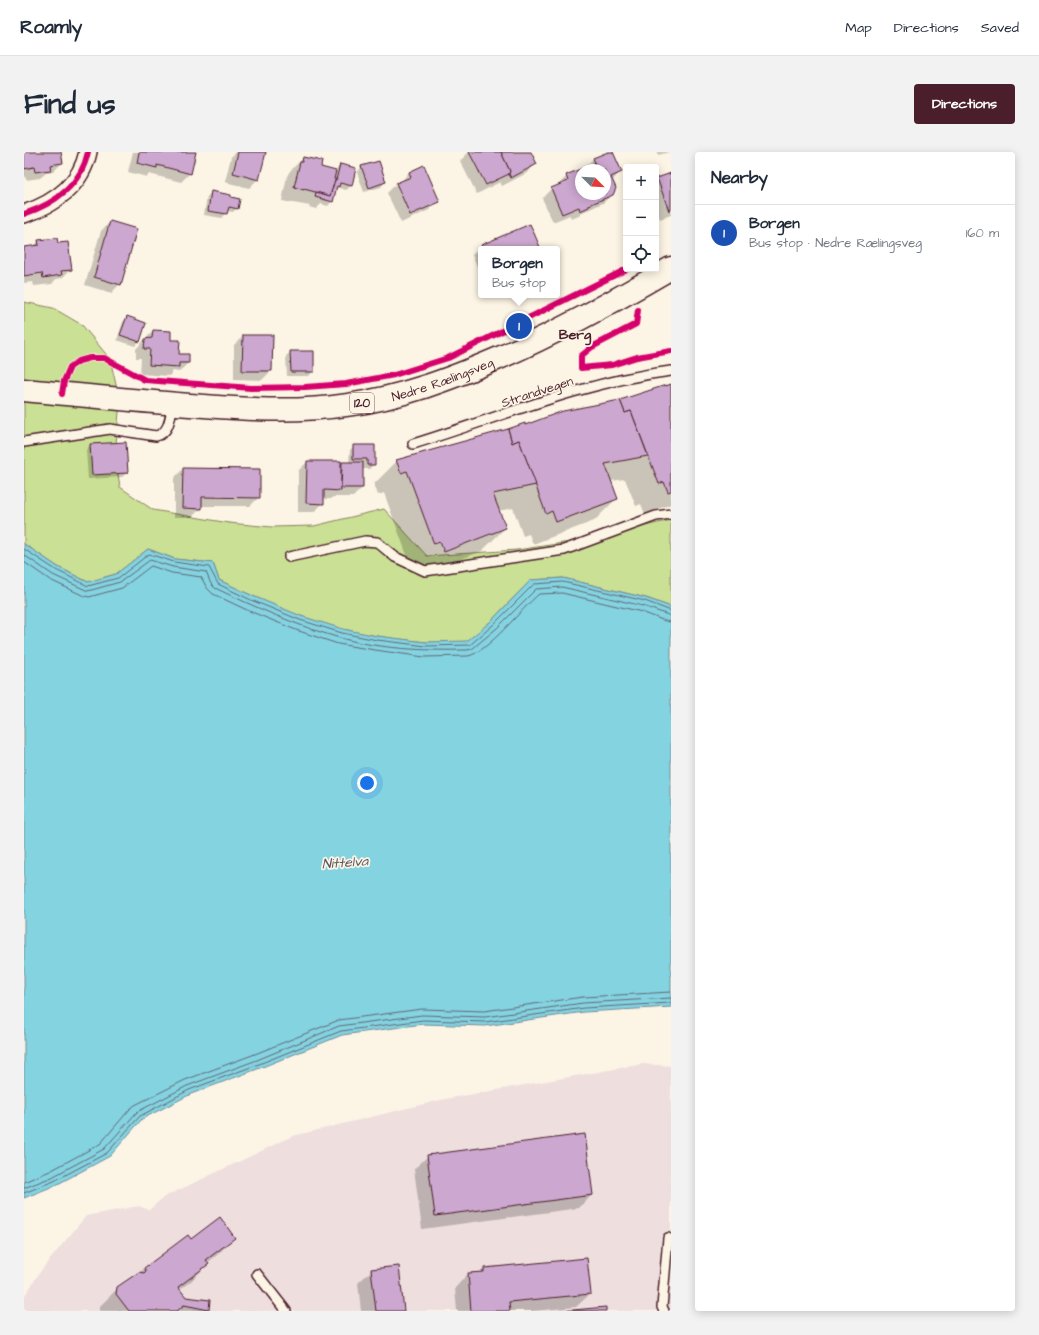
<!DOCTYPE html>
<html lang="en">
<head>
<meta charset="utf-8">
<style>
	:root { --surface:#fff; --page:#f2f2f3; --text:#1f2937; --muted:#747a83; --line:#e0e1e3; --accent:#4a1f2b }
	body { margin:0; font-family:"Architects Daughter",sans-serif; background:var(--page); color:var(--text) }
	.controls { position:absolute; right:12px; top:12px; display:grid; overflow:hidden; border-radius:4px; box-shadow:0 2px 10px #0003 }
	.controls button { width:36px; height:36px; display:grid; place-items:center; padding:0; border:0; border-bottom:1px solid var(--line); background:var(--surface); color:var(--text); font:20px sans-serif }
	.compass { position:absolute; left:551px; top:12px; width:36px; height:36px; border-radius:50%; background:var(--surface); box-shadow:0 2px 10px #0003; rotate:114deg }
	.you { position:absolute; left:343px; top:631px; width:14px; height:14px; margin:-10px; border:3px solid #fff; border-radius:50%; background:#1a73e8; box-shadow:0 0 0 6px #1a73e833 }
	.badge { display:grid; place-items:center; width:26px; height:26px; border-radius:50%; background:var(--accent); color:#fff; font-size:13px; font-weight:700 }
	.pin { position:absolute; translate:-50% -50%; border:2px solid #fff; box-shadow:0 1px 4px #0006 }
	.popup { position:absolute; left:454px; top:94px; width:82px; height:52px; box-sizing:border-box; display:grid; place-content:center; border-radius:4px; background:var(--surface); filter:drop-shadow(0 1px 3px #0005); font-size:13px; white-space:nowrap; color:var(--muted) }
	.popup b { font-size:15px; color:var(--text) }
	.popup::after { content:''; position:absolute; left:50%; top:100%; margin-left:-8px; border:8px solid transparent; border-top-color:var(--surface) }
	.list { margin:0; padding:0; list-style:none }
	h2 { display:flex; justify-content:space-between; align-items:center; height:52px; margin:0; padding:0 16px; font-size:17px }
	h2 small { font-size:13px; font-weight:400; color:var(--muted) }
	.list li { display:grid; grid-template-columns:26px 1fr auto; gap:12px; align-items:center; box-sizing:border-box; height:56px; padding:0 16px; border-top:1px solid var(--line) }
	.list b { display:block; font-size:15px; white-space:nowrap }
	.list p { margin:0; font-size:13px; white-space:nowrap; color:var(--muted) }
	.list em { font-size:13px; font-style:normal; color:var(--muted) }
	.icon { flex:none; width:22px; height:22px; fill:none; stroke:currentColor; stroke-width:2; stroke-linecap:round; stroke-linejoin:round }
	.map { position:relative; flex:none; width:647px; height:1159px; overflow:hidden; border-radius:4px }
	header { display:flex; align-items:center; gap:24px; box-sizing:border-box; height:56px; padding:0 20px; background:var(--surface); border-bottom:1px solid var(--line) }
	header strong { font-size:19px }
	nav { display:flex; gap:22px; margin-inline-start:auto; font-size:14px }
	.intro { display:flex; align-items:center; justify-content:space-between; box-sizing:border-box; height:96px; padding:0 24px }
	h1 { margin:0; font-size:28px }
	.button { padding:10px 18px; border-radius:4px; background:var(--accent); color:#fff; font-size:14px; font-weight:700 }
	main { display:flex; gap:24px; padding:0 24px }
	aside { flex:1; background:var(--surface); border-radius:4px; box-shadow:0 2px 10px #0003 }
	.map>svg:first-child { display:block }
	.built { fill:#eedede }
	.green { fill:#cae095; stroke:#8a8060 }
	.water { fill:#84d3e1; stroke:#6d8b98 }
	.shadow { fill:#0003 }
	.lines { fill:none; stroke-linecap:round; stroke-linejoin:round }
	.shore { stroke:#616774; stroke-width:1 }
	.building { fill:#cca7cf; stroke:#4a1f2b; fill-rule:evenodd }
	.service-casing { stroke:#4a1f2b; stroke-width:12 }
	.minor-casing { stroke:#4a1f2b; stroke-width:20 }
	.primary-casing { stroke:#4a1f2b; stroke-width:25 }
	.service { stroke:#fcf5e5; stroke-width:9 }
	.minor { stroke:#fcf5e5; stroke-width:17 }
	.primary { stroke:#fcf5e5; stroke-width:22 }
	.cycleway-casing { stroke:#fcf5e5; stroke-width:8 }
	.cycleway { stroke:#d6006c; stroke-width:6 }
	.labels { text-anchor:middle; stroke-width:3.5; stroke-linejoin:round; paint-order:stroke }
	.shield { fill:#fcf5e5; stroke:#7f5f63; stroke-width:1 }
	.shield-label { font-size:12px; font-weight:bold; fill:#4a1f2b }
	.street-label { font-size:13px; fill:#4a1f2b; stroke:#fcf5e5 }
	.neighbourhood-label { font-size:14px; font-weight:bold; fill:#4a1f2b; stroke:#fcf5e5 }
	.water-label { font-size:14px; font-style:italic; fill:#5b5562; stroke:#fcf5e5 }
</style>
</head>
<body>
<header>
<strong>Roamly</strong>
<nav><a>Map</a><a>Directions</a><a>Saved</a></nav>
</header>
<div class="intro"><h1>Find us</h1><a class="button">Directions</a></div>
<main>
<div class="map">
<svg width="647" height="1159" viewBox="0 0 647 1159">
	<rect width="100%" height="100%" fill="#fcf5e5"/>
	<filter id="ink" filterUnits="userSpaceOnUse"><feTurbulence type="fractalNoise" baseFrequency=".025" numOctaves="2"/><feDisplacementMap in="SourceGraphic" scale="8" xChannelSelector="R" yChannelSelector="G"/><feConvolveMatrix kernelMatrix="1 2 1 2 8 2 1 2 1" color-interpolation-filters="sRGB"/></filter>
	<g filter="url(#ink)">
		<!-- built -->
		<polygon class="built" points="619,912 647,914 647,1159 0,1159 0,1145 18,1117 62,1064 115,1054 125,1058 140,1045 269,984 421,947"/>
		<!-- green -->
		<path class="green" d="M0,150l29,6 29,17 28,34 10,43 -5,52 5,33 33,23 76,13 43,4 42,-1 70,-17 43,47 90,-6 72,-11 82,-19v87l-25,-9 -83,-20 -32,2 -41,42 -23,20c-14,0 -28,1 -42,0 -27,-3 -55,-6 -82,-13 -43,-10 -84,-30 -124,-49l-6,-17 -38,-4 -27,-10 -32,25 -28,8 -30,-15 -34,-23z"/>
		<!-- water -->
		<polygon class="water" points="0,392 34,415 64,430 92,422 124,397 151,407 189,411 195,428 229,444 277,464 319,477 353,484 402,490 443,489 466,470 507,428 539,426 622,446 647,455 647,855 560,860 461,874 399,872 318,883 236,916 167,942 118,967 86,1004 32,1033 0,1046"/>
		<!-- shadow -->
		<g class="shadow">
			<polygon points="0,0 36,0 38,11 29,20 22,21 16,26 2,28 1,24 0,24"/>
			<polygon points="109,0 171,0 166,21 157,30 125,22 123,25 104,20"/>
			<polygon points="212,0 241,0 234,27 225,36 201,30 207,5"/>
			<polygon points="445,0 506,0 512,12 503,21 478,34 476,30 453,42 436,9"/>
			<polygon points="586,0 588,0 596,20 588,29 588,42 579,51 559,60 555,64 547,67 546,63 529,70 518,46 527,37 534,34 534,33 543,24 557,18 557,42 581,42 581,18 557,18 569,7"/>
			<polygon points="633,0 646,0 634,3"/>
			<polygon points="279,6 296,16 312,19 316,13 327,34 322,38 313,35 308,49 304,54 297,52 292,57 285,55 286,54 258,49 263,24 266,19"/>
			<polygon points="338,15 361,30 357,35 340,40 333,20"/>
			<polygon points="385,20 414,49 405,58 377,71 363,41 372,32 377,30"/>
			<polygon points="647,22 647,63 636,67 632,57 632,28"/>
			<polygon points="187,40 213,56 209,60 203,59 198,66 180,63 183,45"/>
			<polygon points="86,70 96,132 87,141 61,133 77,79"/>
			<polygon points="15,89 33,92 47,117 38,126 32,127 28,132 10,134 9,130 0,131 0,96 9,95"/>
			<polygon points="457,94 515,95 513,97 457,97 457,123 448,103"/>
			<polygon points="103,165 115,189 111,194 93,188 99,170"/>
			<polygon points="129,179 146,189 154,203 164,211 155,220 149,219 145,224 116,222 117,206 112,206 112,197"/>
			<polygon points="219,184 247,219 238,228 210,227 210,193"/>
			<polygon points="267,200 289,219 285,224 263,224 262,204"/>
			<polygon points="647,233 647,352 621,362 617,352 612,354 601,327 587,329 593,346 570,369 509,392 505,382 499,384 489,356 474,359 481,376 458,399 397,422 393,412 387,414 360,341 354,343 350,332 373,309 596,249"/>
			<polygon points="66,293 103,321 98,325 64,327 62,298"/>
			<polygon points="330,294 350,312 345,317 338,317 338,336 329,345 309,345 307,347 299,347 299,351 290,360 274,360 274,319 283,310 325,311 326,298"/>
			<polygon points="159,317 235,345 226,354 177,354 177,356 168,365 150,365 150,326"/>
			<polygon points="404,1004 568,1043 555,1056 398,1077 390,1017"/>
			<polygon points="164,1085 167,1088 210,1086 193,1103 183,1111 184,1112 167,1129 155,1138 161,1146 185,1149 183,1159 75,1159 76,1154 94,1136"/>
			<polygon points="460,1117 566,1142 552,1155 509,1159 433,1159 431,1136 444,1122 456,1121"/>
			<polygon points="348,1118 379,1159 337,1159 334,1131"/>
		</g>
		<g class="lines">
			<!-- shore -->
			<g class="shore">
				<polyline points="0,397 32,418 64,434 94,426 125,402 150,410 185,415 194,432 227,448 276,468 318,481 353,488 402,494 446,493 469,473 510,432 539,430 621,449 647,459"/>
				<path d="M0,403l29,20 35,16 32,-9 30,-22 23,7 33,5 5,12 4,4c40,19 82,38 125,50 41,11 85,13 127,12l5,-1 25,-21 39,-39 26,-2 81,19 28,10"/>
				<path d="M0,410l26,18 32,15 7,2 33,-9 29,-22 21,7 29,4 6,11 6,6 34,16 49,20 42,14 37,6 49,7 44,-1c19,-3 54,-48 71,-62l23,-1 80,19 23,9 6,1"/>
				<polyline points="0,1030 26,1019 76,992 106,957 111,953 161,928 231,902 315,868 398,857 460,859 559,845 647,840"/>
				<polyline points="0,1036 28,1025 80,997 113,960 163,934 233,908 315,874 398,863 461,865 559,851 647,846"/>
				<polyline points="0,1041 30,1029 83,1001 116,964 165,938 235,912 317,879 399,868 461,870 560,856 647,851"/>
			</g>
		</g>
		<!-- building -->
		<g class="building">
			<polygon points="0,0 37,0 39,11 26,13 27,18 11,20 10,15 0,17"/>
			<polygon points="115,0 172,0 167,22 133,13 133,16 113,11"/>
			<polygon points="214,0 242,0 235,28 209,21"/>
			<polygon points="445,0 477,0 486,19 485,22 462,33"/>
			<polygon points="477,0 507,0 513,12 487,26 485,22 486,19"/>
			<path d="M584,0h5l9,20 -11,5 5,11 -3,7 -24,10v2l-9,4 -1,-4 -17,7 -11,-26 17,-7 -2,-6 29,-12 -2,-5zM557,18h24v24h-24z"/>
			<polygon points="279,5 298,9 297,15 312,19 310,27 312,27 306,44 280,37 280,38 270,35 276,10 278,10"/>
			<polygon points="355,9 362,30 345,36 337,14"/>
			<polygon points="316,12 332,16 328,34 316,31 315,35 313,34 309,50 291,45 292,40 306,44 311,28 312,28"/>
			<polygon points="400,13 416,50 386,63 372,31 387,25 385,20"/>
			<polygon points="647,21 647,58 645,59 633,26"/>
			<polygon points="187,39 207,43 207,45 216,47 214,57 205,55 203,62 184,59"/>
			<polygon points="86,69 113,77 97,133 70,125"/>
			<polygon points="506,72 516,95 512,97 459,97 457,93"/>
			<polygon points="33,86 34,91 44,90 48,118 37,119 38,123 19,126 18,121 0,124 0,95 15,93 14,88"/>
			<polygon points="103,164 122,171 116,190 96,183"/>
			<polygon points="129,178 147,179 147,188 156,188 155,202 165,202 165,211 155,211 155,215 125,213 126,197 120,197 121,187 128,186"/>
			<polygon points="219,183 249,183 248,219 218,219"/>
			<polygon points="266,199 290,199 290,220 267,220"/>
			<polygon points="647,232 647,339 644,340 640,330 635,332 607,259 601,261 596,248 642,233 642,234"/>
			<polygon points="596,248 601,261 607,259 624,304 581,312 594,347 532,370 528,359 522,362 495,288 488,291 484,277 501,271 501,273 539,259"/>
			<polygon points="484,277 488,291 495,288 512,333 469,342 482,376 420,400 416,390 410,392 383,319 377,321 372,308"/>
			<polygon points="102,290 104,321 68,323 66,292"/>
			<polygon points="329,293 351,293 351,313 343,313 343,307 329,307"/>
			<polygon points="283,309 317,309 317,339 300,338 300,352 282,351"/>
			<polygon points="318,310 339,310 339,336 317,336"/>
			<polygon points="159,316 236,317 236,346 178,345 178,357 158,356"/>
			<polygon points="561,982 569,1043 411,1064 403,1003"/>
			<polygon points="196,1065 211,1086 182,1108 185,1112 154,1135 162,1145 186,1148 185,1158 160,1153 153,1159 105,1159 92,1142 93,1135 115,1120 120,1121 122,1119 120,1116 164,1083 167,1087"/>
			<polygon points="563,1106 567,1142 485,1150 486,1159 447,1159 444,1121 460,1120 460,1116"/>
			<polygon points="375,1114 380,1159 352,1159 347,1117"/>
			<polygon points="582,1155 582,1159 538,1159"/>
		</g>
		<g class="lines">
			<!-- service casing -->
			<g class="service-casing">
				<g id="service">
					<path d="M0,290l86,-13 46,7c14,-3 14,-20 17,-32"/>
					<path d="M389,292c85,-26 169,-62 258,-73"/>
					<polyline points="265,405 341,389 353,390 371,405 401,419 540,398 632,364 647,362"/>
					<polyline points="233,1122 262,1159"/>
					<polyline points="640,1159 638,1155 644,1086"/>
				</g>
			</g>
			<!-- minor casing -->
			<g class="minor-casing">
				<path id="minor" d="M0,62c30,-10 57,-29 64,-62"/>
			</g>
			<!-- primary casing -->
			<g class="primary-casing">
				<g id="primary">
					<path id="s1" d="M0,238c55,5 111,11 166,15 52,4 105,8 157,0 53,-7 103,-26 152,-47 60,-26 116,-57 172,-90"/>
				</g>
			</g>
			<!-- service -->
			<use href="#service" class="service"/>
			<!-- minor -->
			<use href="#minor" class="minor"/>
			<!-- primary -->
			<use href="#primary" class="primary"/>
			<!-- cycleway casing -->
			<g class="cycleway-casing">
				<g id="cycleway">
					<path d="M0,62c30,-10 57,-29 64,-62"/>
					<polyline points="614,158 612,172 568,195 557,204 557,216 588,213 613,205 647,199"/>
					<polyline points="38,242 40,229 46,215 55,209 66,206 80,206 121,228 227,236 281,235 322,232 370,223 424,206 603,117"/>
				</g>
			</g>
			<!-- cycleway -->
			<use href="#cycleway" class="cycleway"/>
		</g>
	</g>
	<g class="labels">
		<!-- shield labels -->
		<rect class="shield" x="326" y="241" width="24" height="20" rx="3"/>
		<g class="shield-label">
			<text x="338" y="255">120</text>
		</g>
		<!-- street labels -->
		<g class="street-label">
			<text dy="5" stroke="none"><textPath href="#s1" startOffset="423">Nedre Rælingsveg</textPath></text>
			<text transform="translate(513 239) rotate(-18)" y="5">Strandvegen</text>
		</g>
		<!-- neighbourhood labels -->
		<g class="neighbourhood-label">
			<text x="551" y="187">Berg</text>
		</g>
		<!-- water labels -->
		<g class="water-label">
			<text transform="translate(321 710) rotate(-4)" y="5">Nittelva</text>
		</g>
	</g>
</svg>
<div class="controls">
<button>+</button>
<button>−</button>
<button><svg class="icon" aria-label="locate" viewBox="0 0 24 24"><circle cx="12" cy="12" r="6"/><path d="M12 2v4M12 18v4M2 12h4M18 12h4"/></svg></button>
</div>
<svg class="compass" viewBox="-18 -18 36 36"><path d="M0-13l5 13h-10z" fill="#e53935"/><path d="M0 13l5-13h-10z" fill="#747a83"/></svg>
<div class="you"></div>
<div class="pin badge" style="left:495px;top:174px;background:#1a4fb4">1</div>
<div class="popup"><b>Borgen</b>Bus stop</div>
</div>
<aside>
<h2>Nearby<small></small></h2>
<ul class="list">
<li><span class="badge" style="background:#1a4fb4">1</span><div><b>Borgen</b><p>Bus stop · Nedre Rælingsveg</p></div><em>160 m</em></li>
</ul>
</aside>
</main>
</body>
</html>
